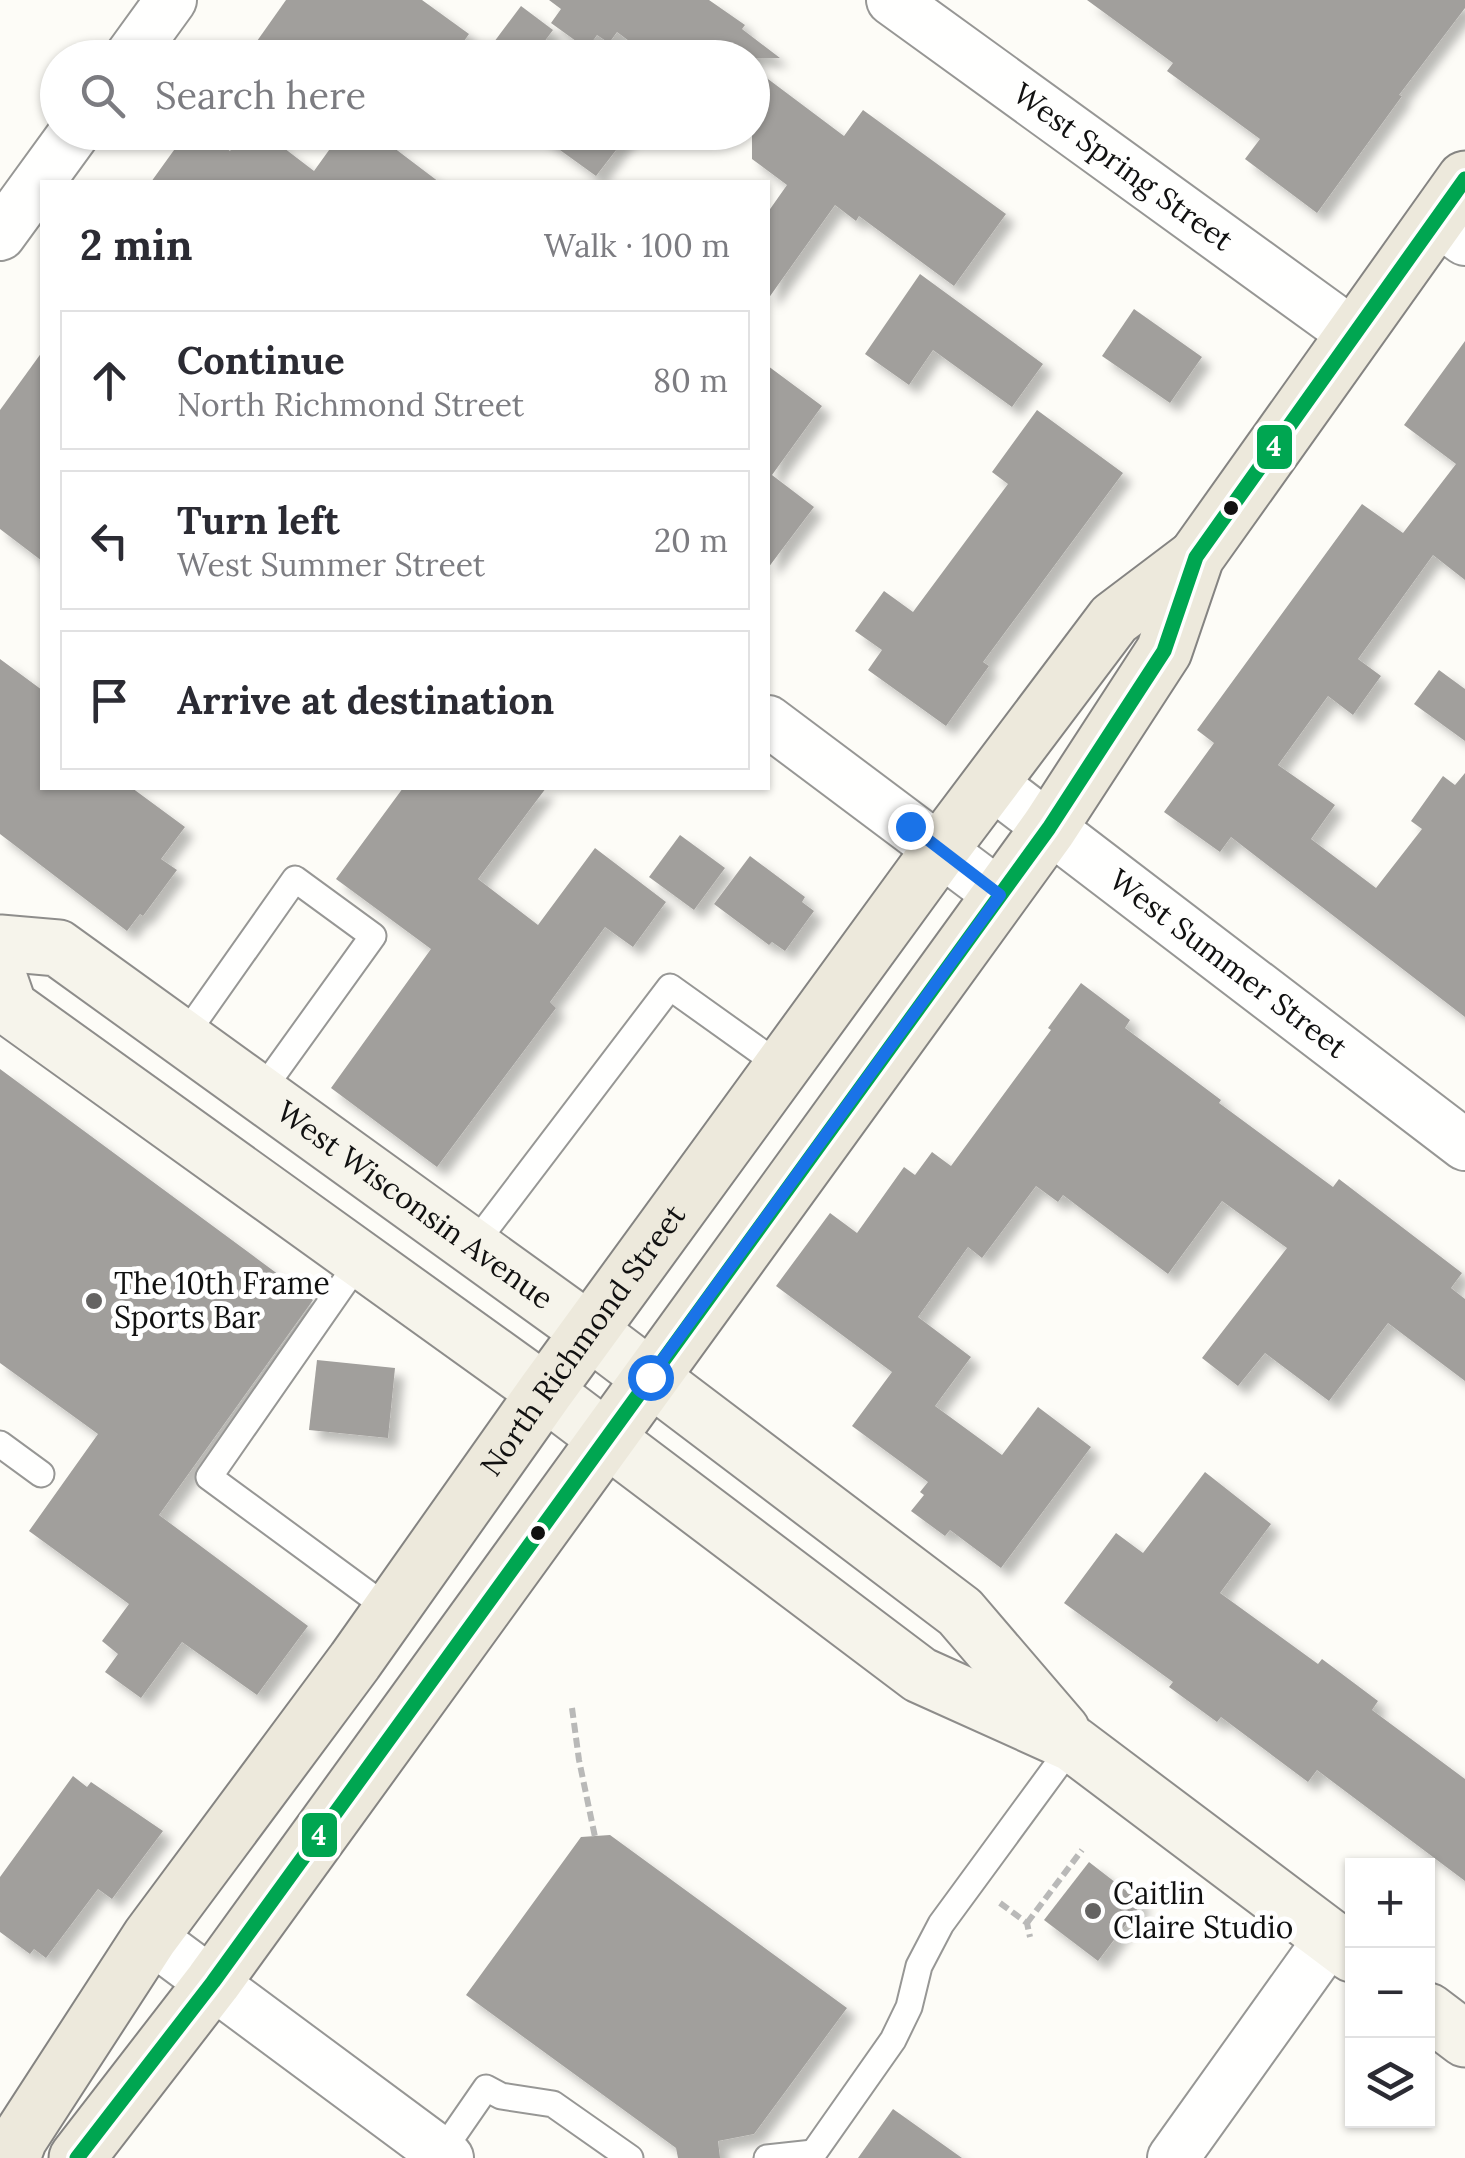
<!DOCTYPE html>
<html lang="en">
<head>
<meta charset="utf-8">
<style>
	:root { --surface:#fff; --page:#f7f7f7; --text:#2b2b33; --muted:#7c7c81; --line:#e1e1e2 }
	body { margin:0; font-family:Lora,serif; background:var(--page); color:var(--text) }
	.controls { position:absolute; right:30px; bottom:30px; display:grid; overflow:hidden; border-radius:0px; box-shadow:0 2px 8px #0004 }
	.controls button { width:90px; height:90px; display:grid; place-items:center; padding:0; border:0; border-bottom:2px solid var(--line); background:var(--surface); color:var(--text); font:50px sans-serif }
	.stop { position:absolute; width:30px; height:30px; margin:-22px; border:8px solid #1a73e8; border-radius:50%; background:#fff }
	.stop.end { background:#1a73e8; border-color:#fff; box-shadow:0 2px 10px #0008 }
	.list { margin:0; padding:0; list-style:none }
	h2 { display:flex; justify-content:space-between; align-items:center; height:130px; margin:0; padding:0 40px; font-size:42px }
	h2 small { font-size:32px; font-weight:400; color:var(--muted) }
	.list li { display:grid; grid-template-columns:65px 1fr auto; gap:30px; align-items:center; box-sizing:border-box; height:140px; margin:0 20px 20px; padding:0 20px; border:2px solid var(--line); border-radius:0px }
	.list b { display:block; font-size:38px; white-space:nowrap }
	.list p { margin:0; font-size:32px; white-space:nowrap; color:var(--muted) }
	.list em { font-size:32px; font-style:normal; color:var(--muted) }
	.icon { flex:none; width:55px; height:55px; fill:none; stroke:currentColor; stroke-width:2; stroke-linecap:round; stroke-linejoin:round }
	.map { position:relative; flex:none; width:1465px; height:2158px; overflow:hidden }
	.search { position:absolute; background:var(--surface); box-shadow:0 2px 8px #0004; left:40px; top:40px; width:730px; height:110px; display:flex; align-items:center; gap:25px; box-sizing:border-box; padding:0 35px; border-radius:55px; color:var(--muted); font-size:38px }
	.panel { position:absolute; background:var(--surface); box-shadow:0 2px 8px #0004; left:40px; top:180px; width:730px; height:610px; border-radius:0px }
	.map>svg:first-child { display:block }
	.building { fill:#a19f9c; filter:url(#shadow) }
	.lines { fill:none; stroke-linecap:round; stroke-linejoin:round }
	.lane-casing { stroke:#979795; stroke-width:29 }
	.street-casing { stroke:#979795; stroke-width:54 }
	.secondary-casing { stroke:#8e8d8b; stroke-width:59 }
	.primary-casing { stroke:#858482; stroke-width:59 }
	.path { stroke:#b9b9b8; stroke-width:6; stroke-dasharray:10 5; stroke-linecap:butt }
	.lane { stroke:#fffffe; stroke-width:25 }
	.street { stroke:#fffffe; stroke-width:50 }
	.secondary { stroke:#f6f4eb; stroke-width:55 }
	.primary { stroke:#ede9dc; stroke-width:55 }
	.bus-1-casing { stroke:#fff; stroke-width:22 }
	.bus-1 { stroke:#00a651; stroke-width:15 }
	.route { stroke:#1a73e8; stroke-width:12 }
	.bus-dot { fill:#111; stroke:#fff; stroke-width:4 }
	.poi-dot { fill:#646362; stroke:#fff; stroke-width:4 }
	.labels { text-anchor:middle; stroke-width:10; stroke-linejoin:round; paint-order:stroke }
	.street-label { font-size:30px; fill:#111; stroke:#fff }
	.poi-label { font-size:30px; fill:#111; stroke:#fff; text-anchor:start }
	.line-badge { stroke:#fff; stroke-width:4 }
	.badge-label { font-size:28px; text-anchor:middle; font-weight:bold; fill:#fff }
</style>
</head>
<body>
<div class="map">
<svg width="1465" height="2158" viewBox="0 0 1465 2158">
	<defs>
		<filter id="shadow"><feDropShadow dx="9" dy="9" stdDeviation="5" flood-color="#0004"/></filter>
	</defs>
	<rect width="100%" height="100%" fill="#fdfcf7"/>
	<!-- building -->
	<g class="building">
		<polygon points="286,0 422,0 469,34 452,58 245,58"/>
		<polygon points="549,0 709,0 745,25 742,29 780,58 652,58 617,32 609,43 597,35 587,49 551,23 561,9"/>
		<polygon points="1087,0 1465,0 1465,8 1399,95 1402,96 1317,213 1245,159 1260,139 1167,71 1173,63"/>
		<polygon points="521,6 553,30 532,58 482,58"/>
		<polygon points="752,67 844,136 863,110 1006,214 954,286 859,216 856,221 835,205 768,299 768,212 787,185 752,159"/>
		<polygon points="187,132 204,132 230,151 244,132 263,132 314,171 342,132 373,132 439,182 151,182"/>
		<polygon points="535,132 630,132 596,176"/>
		<polygon points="920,274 1043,364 1012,407 933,350 909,385 865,354"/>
		<polygon points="1134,309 1202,357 1170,403 1102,356"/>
		<polygon points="1465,341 1465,580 1433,555 1358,659 1381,676 1353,715 1328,696 1278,765 1335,805 1311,839 1376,888 1422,829 1411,821 1443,776 1455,785 1465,773 1465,1017 1231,837 1220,852 1164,812 1214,743 1197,730 1362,504 1403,533 1456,464 1404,425"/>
		<polygon points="42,352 42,561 0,529 0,410"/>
		<polygon points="768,366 822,406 772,475 814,507 768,568"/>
		<polygon points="1037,410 1123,473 983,662 989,666 946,726 868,670 882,650 855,631 884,591 913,612 1008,484 992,472"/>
		<polygon points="0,659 42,690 42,788 132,788 185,827 161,859 177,870 143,916 140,914 127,931 0,834"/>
		<polygon points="1439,670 1465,689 1465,741 1414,704"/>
		<polygon points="403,788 546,788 478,879 538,925 595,848 666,902 633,947 605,927 550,1002 556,1008 437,1167 331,1088 431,949 336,879"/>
		<polygon points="680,835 725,868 694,910 649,877"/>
		<polygon points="750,856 805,897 802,902 814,911 785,951 772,942 769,945 714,904"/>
		<polygon points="1081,983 1130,1020 1125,1028 1221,1100 1219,1103 1333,1187 1339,1179 1462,1273 1451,1288 1465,1299 1465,1381 1388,1323 1329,1401 1265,1353 1238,1386 1202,1358 1287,1248 1222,1201 1168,1274 1063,1195 1058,1202 1036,1186 982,1258 968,1247 918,1317 971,1357 935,1406 1002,1455 1038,1407 1091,1447 1001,1568 950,1530 945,1536 911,1511 924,1495 920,1492 928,1482 852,1426 892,1372 776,1286 830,1213 857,1233 904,1167 915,1175 932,1152 951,1166 1051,1030 1048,1028"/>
		<polygon points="0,1069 313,1300 159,1515 308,1626 257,1695 182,1642 141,1698 105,1672 118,1654 102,1641 129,1604 29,1531 98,1434 0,1363"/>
		<polygon points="317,1360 395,1368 388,1438 309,1430"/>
		<polygon points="1205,1472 1271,1524 1220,1593 1318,1664 1322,1659 1378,1701 1372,1710 1465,1779 1465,1881 1317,1770 1308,1782 1221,1717 1217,1722 1169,1687 1173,1682 1064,1603 1116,1533 1143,1553"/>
		<polygon points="73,1776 87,1787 91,1782 163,1831 112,1899 98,1889 46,1958 34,1949 30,1954 0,1932 0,1877"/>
		<polygon points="610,1835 847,2008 754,2134 718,2141 720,2158 678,2158 676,2148 466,1995 581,1837"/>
		<polygon points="1089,1862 1142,1903 1098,1961 1044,1920"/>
		<polygon points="893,2109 962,2158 858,2158"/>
	</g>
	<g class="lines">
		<!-- lane casing -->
		<g class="lane-casing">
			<g id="lane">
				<polyline points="183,1038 295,879 373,936 260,1093"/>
				<polyline points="473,1246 670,987 782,1067"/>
				<polyline points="360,1260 209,1477 390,1610"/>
				<polyline points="0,1444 41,1474"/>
				<polyline points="441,2153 486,2088 501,2096 553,2104 630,2158"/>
				<polyline points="767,2158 813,2153"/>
				<polyline points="810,2158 893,2040 909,2007 919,1966 941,1924 1073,1744"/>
			</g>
		</g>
		<!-- street casing -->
		<g class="street-casing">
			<g id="street">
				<path id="s1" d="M892,0l460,333"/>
				<polyline points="129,58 171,0"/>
				<polyline points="1436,219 1465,240"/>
				<polyline points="0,235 75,132"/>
				<polyline points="768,721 1000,895"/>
				<path id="s2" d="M991,783l474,362"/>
				<polyline points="150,1937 448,2158"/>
				<polyline points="1173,2158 1331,1937"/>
			</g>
		</g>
		<!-- secondary casing -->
		<g class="secondary-casing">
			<g id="secondary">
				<path id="s3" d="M0,943l58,5 531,383 371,281 102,119"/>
				<polyline points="0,981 9,1007 545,1392 920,1675 1073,1744 1352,1954"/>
				<polyline points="1428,2011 1465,2039"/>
			</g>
		</g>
		<!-- primary casing -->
		<g class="primary-casing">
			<g id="primary">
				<path id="s4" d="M12,2158l7,-19 131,-202 205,-276 190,-269 395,-542 174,-231 82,-62"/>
				<polyline points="77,2158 213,1982 1049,828 1164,651 1196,557 1465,179"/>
			</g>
		</g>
		<!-- path -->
		<g class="path">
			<polyline points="572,1708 579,1760 595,1837"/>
			<polyline points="1000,1903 1027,1923 1030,1937"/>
			<polyline points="1027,1923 1082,1850"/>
		</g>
		<!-- lane -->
		<use href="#lane" class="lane"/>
		<!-- street -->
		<use href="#street" class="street"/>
		<!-- secondary -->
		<use href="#secondary" class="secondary"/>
		<!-- primary -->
		<use href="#primary" class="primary"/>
		<!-- bus-1 casing -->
		<g class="bus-1-casing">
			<polyline id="bus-1" points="77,2158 213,1982 1049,828 1164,651 1196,557 1465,179"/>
		</g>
		<!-- bus-1 -->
		<use href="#bus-1" class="bus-1"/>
	</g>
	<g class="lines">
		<!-- route -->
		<polyline class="route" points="650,1377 1000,895 910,826"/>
	</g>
	<!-- markers -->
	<g class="bus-dot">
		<circle cx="1231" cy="508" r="9"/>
		<circle cx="538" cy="1533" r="9"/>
	</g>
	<g class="poi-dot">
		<circle cx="94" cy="1301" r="10"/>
		<circle cx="1093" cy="1911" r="10"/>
	</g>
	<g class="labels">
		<!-- street labels -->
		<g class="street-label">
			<text dy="10" stroke="none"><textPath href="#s1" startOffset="285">West Spring Street</textPath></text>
			<text dy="10" stroke="none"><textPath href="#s2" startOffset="298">West Summer Street</textPath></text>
			<text dy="10" stroke="none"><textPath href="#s3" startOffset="498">West Wisconsin Avenue</textPath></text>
			<text dy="10" stroke="none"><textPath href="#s4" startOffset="998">North Richmond Street</textPath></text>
		</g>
		<!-- poi labels -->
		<g class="poi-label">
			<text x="114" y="1294">The 10th Frame<tspan x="114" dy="34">Sports Bar</tspan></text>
			<text x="1113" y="1904">Caitlin<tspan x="1113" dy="34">Claire Studio</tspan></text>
		</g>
	</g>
	<g class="line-badge">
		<rect x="1255" y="423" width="39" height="48" rx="10" fill="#00a651"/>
		<rect x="300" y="1811" width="39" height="48" rx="10" fill="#00a651"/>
	</g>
	<g class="badge-label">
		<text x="1274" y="456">4</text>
		<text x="319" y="1845">4</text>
	</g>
</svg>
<div class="controls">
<button>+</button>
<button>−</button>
<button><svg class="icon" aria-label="layers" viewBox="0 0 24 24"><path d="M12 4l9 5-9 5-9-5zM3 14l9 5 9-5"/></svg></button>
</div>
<div class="stop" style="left:650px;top:1377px"></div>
<div class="stop end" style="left:910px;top:826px"></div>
<div class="search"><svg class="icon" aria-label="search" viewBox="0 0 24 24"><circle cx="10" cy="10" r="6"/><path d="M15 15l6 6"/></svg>Search here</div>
<section class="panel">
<h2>2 min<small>Walk · 100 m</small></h2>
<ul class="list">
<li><svg class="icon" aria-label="ahead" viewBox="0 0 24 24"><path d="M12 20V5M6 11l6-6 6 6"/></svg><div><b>Continue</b><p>North Richmond Street</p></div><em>80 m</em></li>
<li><svg class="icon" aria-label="left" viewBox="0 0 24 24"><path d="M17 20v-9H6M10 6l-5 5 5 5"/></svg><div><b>Turn left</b><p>West Summer Street</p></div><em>20 m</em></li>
<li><svg class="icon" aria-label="arrive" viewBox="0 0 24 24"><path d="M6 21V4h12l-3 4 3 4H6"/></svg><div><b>Arrive at destination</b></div></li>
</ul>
</section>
</div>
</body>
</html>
